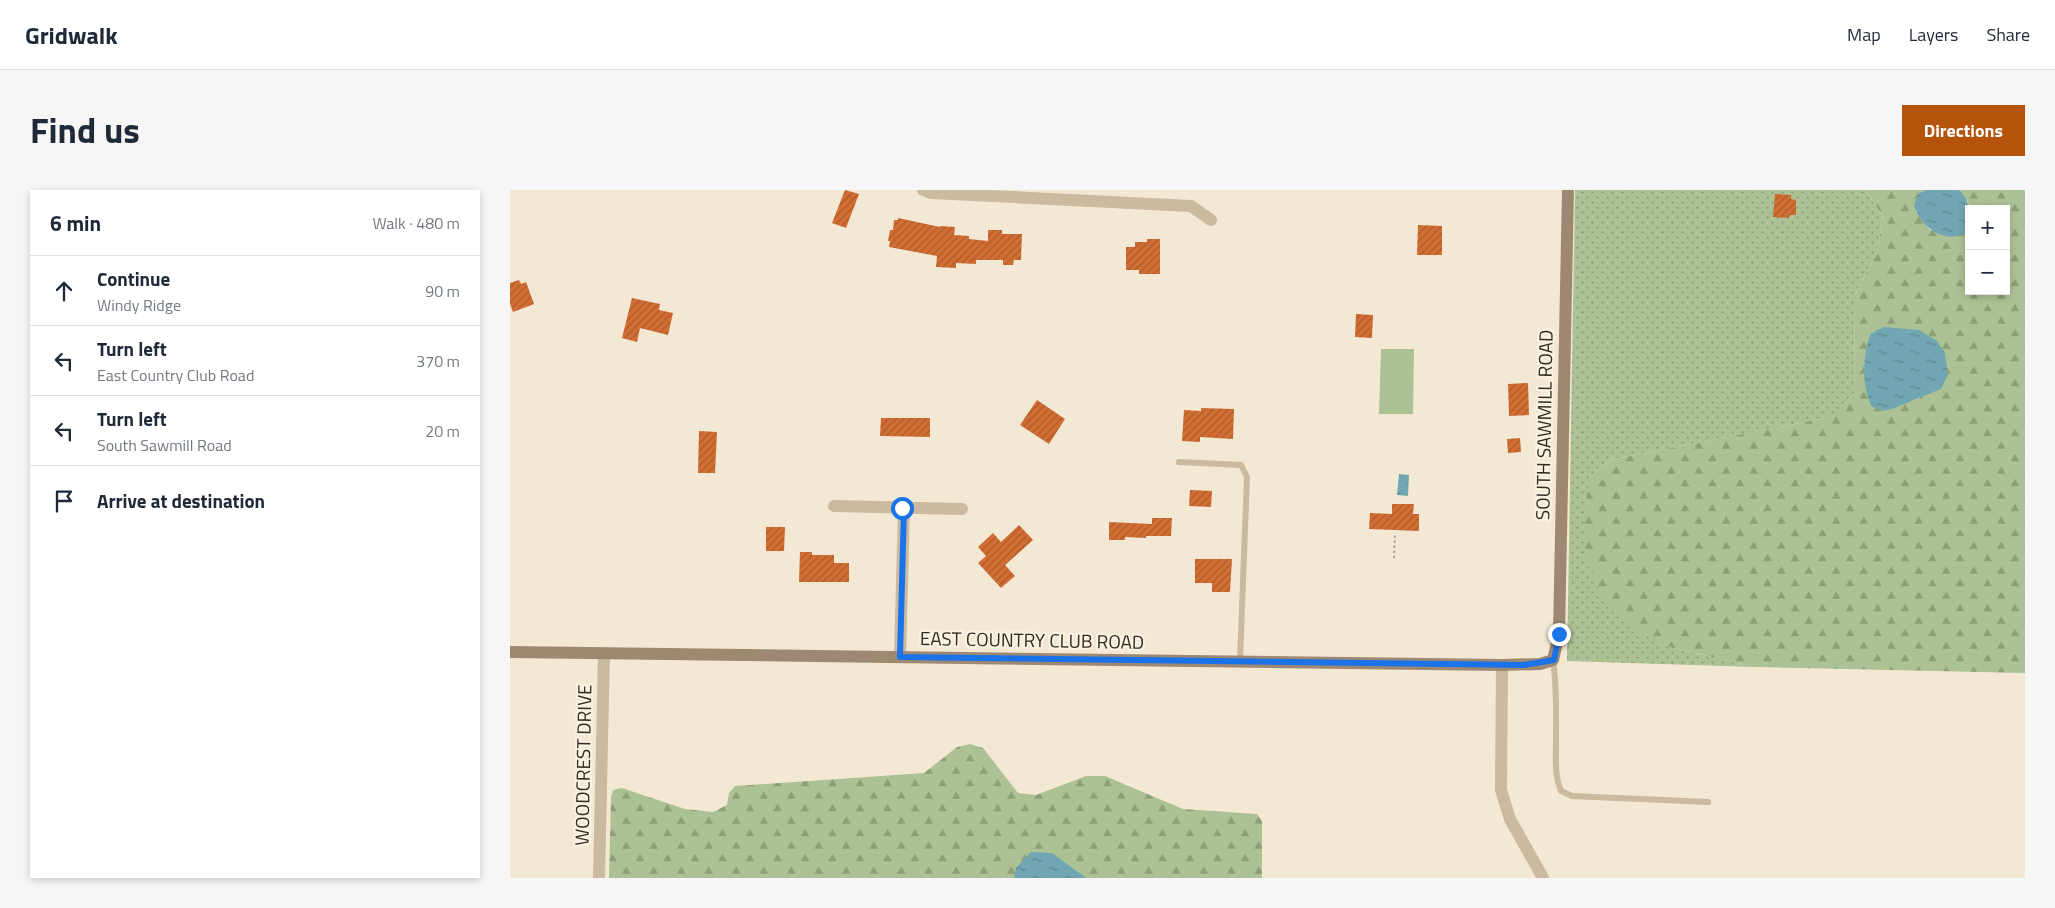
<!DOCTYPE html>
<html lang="en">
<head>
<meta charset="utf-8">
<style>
	:root { --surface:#fff; --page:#f6f6f7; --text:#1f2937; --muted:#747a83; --line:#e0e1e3; --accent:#b45309 }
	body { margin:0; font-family:"Titillium Web",sans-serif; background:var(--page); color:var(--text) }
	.controls { position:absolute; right:15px; top:15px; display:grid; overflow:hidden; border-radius:0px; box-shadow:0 2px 8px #0003 }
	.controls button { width:45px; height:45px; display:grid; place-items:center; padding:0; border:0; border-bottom:1px solid var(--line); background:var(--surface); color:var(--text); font:25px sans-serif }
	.stop { position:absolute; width:15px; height:15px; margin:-11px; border:4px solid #1a73e8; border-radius:50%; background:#fff }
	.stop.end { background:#1a73e8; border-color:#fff; box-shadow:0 1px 5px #0008 }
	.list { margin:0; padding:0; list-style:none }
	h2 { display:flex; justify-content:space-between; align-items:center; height:65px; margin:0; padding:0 20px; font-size:21px }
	h2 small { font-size:16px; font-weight:400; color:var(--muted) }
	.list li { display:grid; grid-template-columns:32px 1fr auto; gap:15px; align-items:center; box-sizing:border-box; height:70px; padding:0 20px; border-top:1px solid var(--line) }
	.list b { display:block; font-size:19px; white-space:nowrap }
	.list p { margin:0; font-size:16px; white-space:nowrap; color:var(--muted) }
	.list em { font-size:16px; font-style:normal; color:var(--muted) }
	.icon { flex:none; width:28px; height:28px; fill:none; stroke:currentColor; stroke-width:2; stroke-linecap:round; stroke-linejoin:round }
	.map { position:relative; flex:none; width:1515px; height:688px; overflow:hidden; border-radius:0px }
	header { display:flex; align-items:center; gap:30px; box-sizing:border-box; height:70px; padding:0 25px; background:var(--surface); border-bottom:1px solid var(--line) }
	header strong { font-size:24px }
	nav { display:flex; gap:28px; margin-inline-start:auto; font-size:18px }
	.intro { display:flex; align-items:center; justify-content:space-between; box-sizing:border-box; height:120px; padding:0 30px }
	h1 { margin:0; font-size:35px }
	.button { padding:12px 22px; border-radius:0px; background:var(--accent); color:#fff; font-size:18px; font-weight:700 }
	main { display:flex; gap:30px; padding:0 30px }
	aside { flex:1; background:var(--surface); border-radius:0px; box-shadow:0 2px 8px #0003 }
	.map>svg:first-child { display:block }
	.grass { fill:url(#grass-dots) }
	.forest { fill:url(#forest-firs); fill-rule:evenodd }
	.pitch { fill:#adc294 }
	.water { fill:url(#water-ripples) }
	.building { fill:url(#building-hatch) }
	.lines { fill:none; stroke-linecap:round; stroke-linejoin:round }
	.path { stroke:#b7a38a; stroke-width:2; stroke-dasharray:2.5 2.5; stroke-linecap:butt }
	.lane { stroke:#cbb9a0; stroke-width:6 }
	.street { stroke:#cbb9a0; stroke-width:12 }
	.secondary { stroke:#9f8871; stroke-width:12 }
	.route { stroke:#1a73e8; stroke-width:6 }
	.labels { text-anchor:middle; stroke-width:4.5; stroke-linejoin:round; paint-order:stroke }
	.street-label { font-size:19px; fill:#342b24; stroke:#faf2e1 }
</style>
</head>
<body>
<header>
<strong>Gridwalk</strong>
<nav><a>Map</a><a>Layers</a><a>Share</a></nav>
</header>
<div class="intro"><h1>Find us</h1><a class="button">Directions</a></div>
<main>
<aside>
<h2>6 min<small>Walk · 480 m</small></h2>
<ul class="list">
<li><svg class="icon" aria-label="ahead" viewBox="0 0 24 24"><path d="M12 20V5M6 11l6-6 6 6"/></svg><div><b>Continue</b><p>Windy Ridge</p></div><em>90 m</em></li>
<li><svg class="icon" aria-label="left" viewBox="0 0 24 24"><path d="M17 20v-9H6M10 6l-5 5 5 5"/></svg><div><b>Turn left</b><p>East Country Club Road</p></div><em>370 m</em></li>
<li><svg class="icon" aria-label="left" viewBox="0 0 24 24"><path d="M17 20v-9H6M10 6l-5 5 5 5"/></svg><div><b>Turn left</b><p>South Sawmill Road</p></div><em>20 m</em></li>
<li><svg class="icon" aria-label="arrive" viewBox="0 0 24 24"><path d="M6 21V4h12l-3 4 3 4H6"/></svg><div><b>Arrive at destination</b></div></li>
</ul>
</aside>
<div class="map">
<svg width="1515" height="688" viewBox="0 0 1515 688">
	<defs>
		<pattern id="grass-dots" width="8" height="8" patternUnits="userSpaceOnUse" patternTransform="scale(1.25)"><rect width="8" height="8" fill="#adc294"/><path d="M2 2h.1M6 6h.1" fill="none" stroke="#8e9e79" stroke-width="1.8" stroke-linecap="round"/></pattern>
		<pattern id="forest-firs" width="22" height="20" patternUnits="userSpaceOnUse" patternTransform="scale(1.25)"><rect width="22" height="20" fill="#adc294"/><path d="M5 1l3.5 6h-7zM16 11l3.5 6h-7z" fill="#8e9e79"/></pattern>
		<pattern id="water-ripples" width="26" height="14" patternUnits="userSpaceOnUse" patternTransform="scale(1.25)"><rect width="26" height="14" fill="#71a7b2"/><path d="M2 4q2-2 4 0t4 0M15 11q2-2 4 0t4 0" fill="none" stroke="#5e8891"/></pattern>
		<pattern id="building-hatch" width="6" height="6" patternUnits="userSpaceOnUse" patternTransform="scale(1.25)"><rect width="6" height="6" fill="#d26e33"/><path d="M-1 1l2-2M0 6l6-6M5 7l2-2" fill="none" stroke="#ab5b2b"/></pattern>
	</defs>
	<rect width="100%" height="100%" fill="#f3e8d4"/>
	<!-- grass -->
	<polygon class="grass" points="1065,0 1355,0 1373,26 1367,62 1345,105 1344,203 1326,226 1100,270 1080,286 1163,458 1244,477 1057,471"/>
	<!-- forest -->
	<g class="forest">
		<path d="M1355,0h60l-7,4 -2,18 14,18 37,4 2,-2v59h37v-82h-37l-1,-7 -9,-12h66v483l-271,-6 -81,-19 -35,-16 -33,-27 -19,-49 -2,-42 6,-38 20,-16 225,-44 19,-23 1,-98 22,-43 6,-36zM1360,144l50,64 -38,13 -18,-43z"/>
		<polygon points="460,554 473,558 508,603 526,605 576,586 595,586 673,619 747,624 752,631 752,688 99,688 101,607 103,600 112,598 175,619 203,622 217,615 219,603 225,596 414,583 447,557"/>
	</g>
	<!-- pitch -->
	<polygon class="pitch" points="871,159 904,159 903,224 869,224"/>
	<!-- water -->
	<g class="water">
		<path d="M1415,0h34c13,11 10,27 10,42 -23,13 -48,-3 -55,-27l4,-11z"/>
		<path d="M1374,137l35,3 18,11 8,12 3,22 -7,14 -49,20 -10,2 -11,-5c-10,-26 -8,-46 -1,-72z"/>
		<polygon points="889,284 899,285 898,306 887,305"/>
		<polygon points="521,662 542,663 576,688 504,688 506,678"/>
	</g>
	<!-- building -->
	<g class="building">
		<polygon points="335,0 349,4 336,38 322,33"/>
		<polygon points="1265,4 1281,5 1281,9 1286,10 1286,25 1280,25 1279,28 1263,27"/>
		<polygon points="388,28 430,37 430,36 445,37 444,45 459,46 459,49 478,51 478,40 492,40 492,44 512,44 511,70 504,70 503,75 493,75 493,70 466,70 466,74 446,73 446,78 426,77 427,66 379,57 380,51 378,51 380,40 383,40 384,30 388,30"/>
		<polygon points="908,35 932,36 932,65 907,65"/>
		<polygon points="637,49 650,49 650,84 629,84 629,80 616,80 616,57 625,57 625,52 637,52"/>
		<polygon points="9,90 11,94 16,92 24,114 3,122 0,114 0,93"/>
		<polygon points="122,108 150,114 149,120 163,123 158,145 130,138 127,152 112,148"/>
		<polygon points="846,124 863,125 862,148 845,147"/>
		<polygon points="1018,193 1019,225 999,226 998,194"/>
		<polygon points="527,210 555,229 539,254 510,235"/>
		<polygon points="691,218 724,219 723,249 690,247 690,252 672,251 674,220 691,221"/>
		<polygon points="371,228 420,228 420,247 370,246"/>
		<polygon points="189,241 207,242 205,283 188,283"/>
		<polygon points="1010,248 1011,262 998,263 997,249"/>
		<polygon points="680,300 702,301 701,317 679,316"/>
		<polygon points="882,314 904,314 903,324 909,324 909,341 859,339 860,323 882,324"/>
		<polygon points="642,328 662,328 661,346 636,346 636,348 615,347 615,350 599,350 599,332 642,334"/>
		<polygon points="509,335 523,350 495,375 505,386 491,398 468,373 476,366 468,357 483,343 491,352"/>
		<polygon points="256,337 275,337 274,361 256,361"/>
		<polygon points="290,362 302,362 302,365 324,365 324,373 339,373 339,392 289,392"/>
		<polygon points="685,369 722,369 720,402 702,402 702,393 685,393"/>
	</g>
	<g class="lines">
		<!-- path -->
		<polyline class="path" points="884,368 885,344"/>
		<!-- lane -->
		<g class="lane">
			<polyline points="669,272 731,275 737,287 730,471"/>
			<path d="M1043,470c4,27 3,53 3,80 0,17 -2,34 5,51l11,5 136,6"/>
		</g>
		<!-- street -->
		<g class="street">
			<polyline points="413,0 421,3 681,16 701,30"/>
			<polyline points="324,316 452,319"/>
			<polyline points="390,467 394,318"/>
			<polyline points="992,475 991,600 1000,629 1033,688"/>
			<polyline points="89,688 94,463"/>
		</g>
		<!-- secondary -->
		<polyline class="secondary" points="0,462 992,475 1030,474 1043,470 1049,444 1058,0"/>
	</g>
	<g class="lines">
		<!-- route -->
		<polyline class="route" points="392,318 394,318 390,467 1014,475 1044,470 1049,444"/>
	</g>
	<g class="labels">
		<!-- street labels -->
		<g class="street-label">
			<text transform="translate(1034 235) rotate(-89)" y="7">SOUTH SAWMILL ROAD</text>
			<text transform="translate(522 450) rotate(1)" y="7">EAST COUNTRY CLUB ROAD</text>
			<text transform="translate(73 575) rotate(-89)" y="7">WOODCREST DRIVE</text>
		</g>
	</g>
</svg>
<div class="controls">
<button>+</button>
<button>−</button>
</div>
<div class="stop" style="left:392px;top:318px"></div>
<div class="stop end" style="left:1049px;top:444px"></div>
</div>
</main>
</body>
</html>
